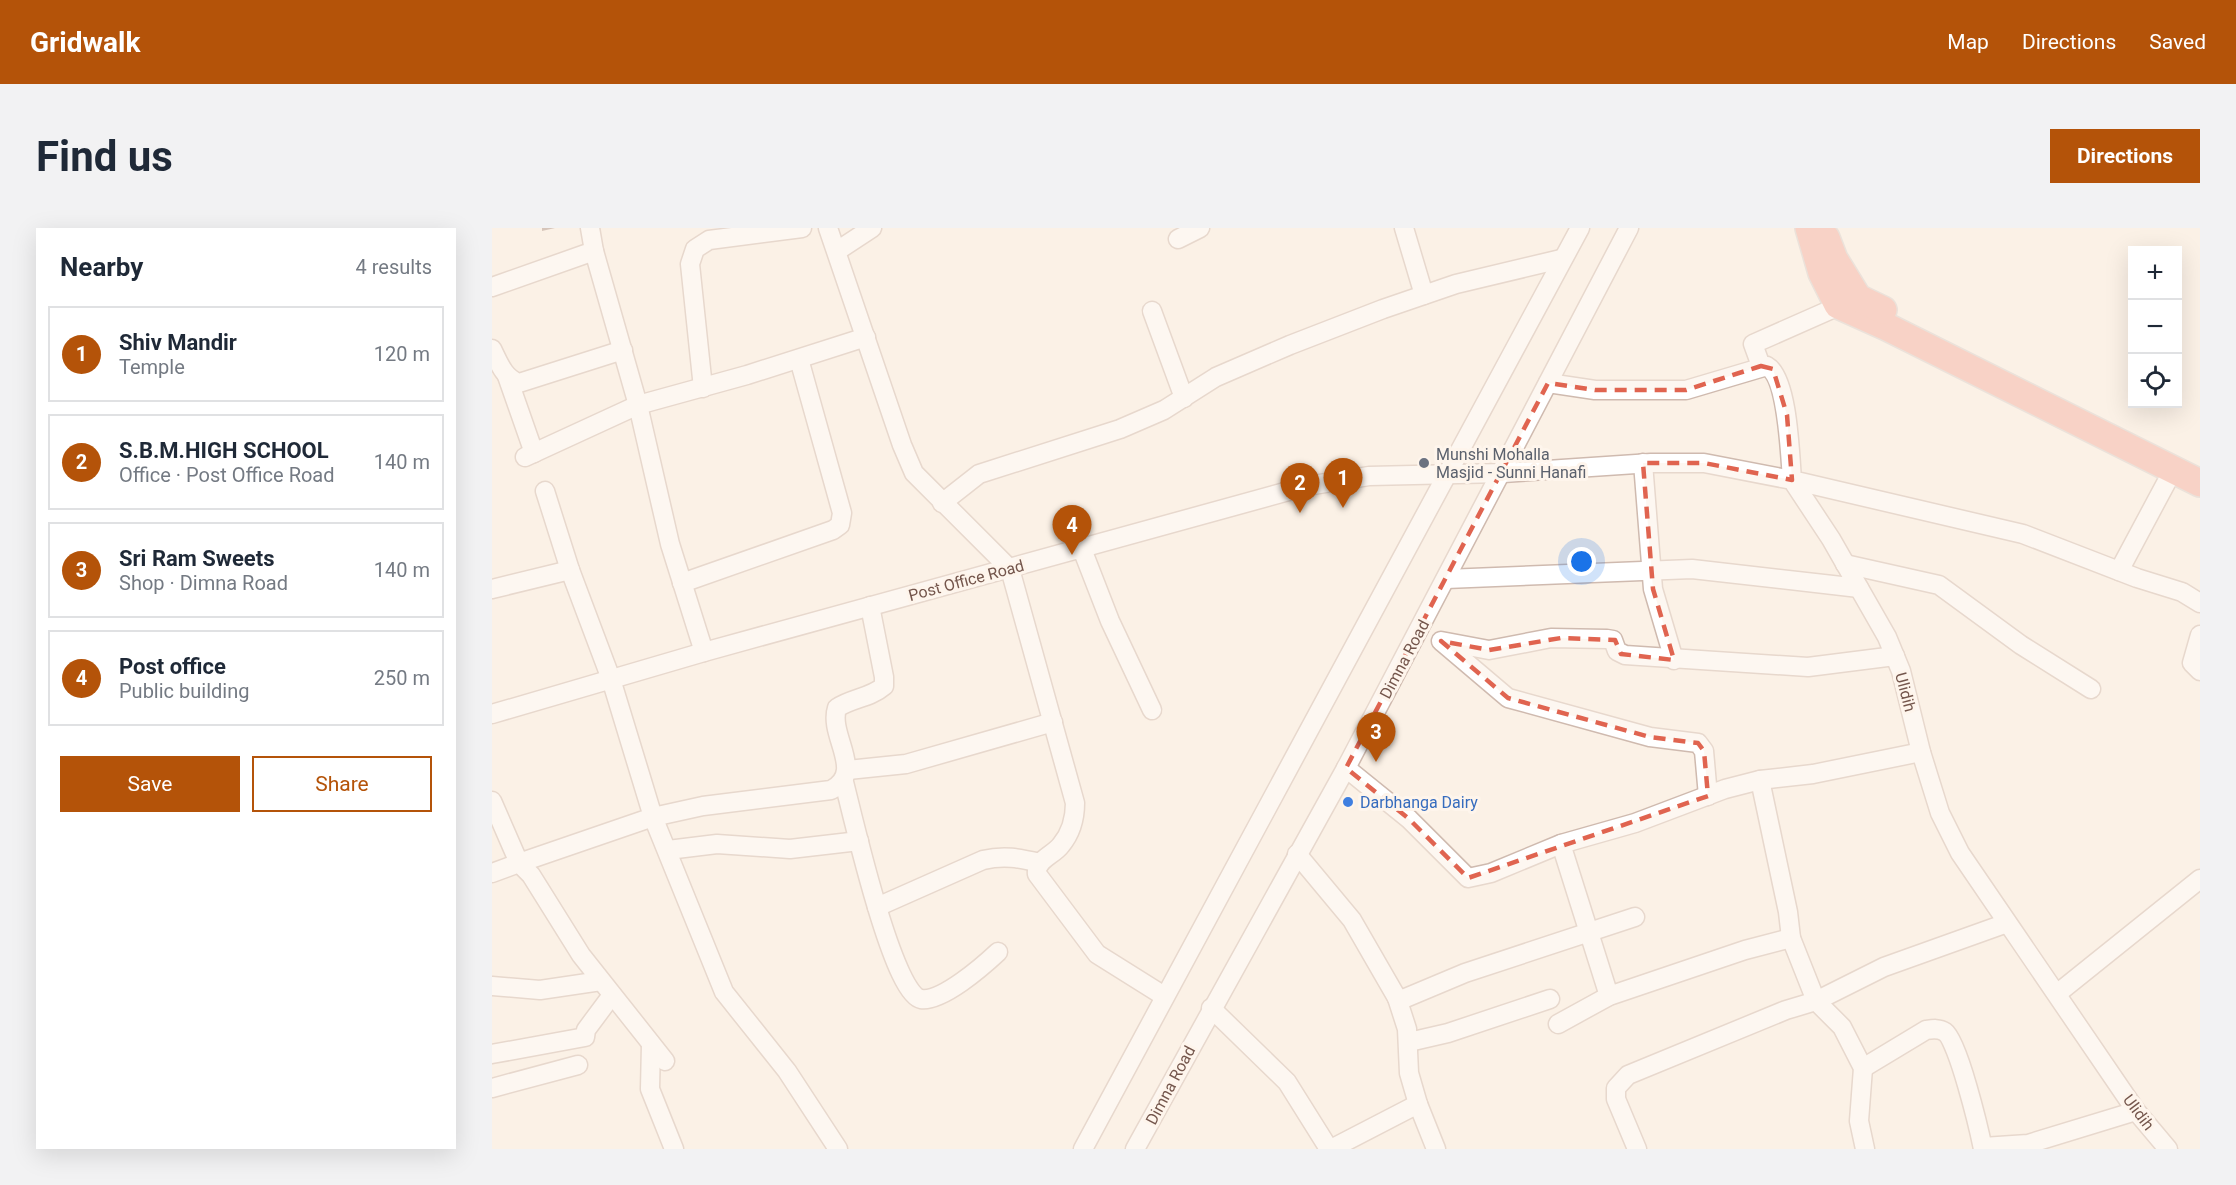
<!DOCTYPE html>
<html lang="en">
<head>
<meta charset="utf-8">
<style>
	:root { --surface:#fff; --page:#f2f2f3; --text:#1f2937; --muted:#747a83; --line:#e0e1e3; --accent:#b45309 }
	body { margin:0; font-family:Roboto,sans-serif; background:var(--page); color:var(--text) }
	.controls { position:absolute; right:18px; top:18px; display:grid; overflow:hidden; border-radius:0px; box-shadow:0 6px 24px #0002 }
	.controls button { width:54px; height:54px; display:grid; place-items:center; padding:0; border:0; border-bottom:2px solid var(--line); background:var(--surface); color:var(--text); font:30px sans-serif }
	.you { position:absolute; left:1090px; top:334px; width:21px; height:21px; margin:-15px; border:4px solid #fff; border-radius:50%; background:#1a73e8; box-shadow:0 0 0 9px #1a73e833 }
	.badge { display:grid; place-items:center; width:39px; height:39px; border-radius:50%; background:var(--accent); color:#fff; font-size:20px; font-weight:700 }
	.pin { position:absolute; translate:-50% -50px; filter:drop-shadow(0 2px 3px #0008) }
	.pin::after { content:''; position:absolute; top:32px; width:21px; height:18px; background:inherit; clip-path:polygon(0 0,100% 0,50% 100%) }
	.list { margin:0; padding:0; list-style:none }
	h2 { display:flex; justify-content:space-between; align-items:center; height:78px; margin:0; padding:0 24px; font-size:26px }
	h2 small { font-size:20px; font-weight:400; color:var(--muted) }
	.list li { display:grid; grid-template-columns:39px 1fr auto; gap:18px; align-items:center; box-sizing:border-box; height:96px; margin:0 12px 12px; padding:0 12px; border:2px solid var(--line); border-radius:0px }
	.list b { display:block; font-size:22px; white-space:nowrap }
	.list p { margin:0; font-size:20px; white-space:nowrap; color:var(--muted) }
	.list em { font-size:20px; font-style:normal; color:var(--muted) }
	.actions { display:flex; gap:12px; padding:18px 24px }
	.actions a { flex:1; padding:14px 0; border:2px solid var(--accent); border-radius:0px; text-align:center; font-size:21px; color:var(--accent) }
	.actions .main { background:var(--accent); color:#fff }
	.icon { flex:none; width:33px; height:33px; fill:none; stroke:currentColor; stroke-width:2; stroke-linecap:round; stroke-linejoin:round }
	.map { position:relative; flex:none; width:1708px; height:921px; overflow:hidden; border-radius:0px }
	header { display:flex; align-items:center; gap:36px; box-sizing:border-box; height:84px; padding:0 30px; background:var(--accent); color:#fff }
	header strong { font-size:28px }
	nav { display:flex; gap:33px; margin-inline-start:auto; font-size:21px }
	.intro { display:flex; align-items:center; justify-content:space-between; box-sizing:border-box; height:144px; padding:0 36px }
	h1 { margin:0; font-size:42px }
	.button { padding:15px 27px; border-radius:0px; background:var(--accent); color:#fff; font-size:21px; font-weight:700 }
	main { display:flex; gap:36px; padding:0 36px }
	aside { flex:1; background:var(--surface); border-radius:0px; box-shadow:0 6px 24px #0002 }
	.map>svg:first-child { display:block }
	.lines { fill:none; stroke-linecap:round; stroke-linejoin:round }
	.minor-casing { stroke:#cfbaaf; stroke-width:21 }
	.highway-casing { stroke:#d8d0cd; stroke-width:30 }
	.minor { stroke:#fff; stroke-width:18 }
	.highway { stroke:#f3ae9f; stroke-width:27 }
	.shaded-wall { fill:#a89085 }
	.marked { fill:none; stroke:#e06450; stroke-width:4.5; stroke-dasharray:12 8; stroke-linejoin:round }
	.worship-dot { fill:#6b7280; stroke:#fef5ec; stroke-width:2 }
	.shop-dot { fill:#3f7fe0; stroke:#fef5ec; stroke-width:2 }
	.labels { text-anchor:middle; stroke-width:6; stroke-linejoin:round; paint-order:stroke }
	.worship-label { font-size:16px; fill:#5b616d; stroke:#fef5ec; text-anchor:start }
	.street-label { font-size:16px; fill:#74564c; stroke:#fef5ec }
	.shop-label { font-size:16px; fill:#366cbe; stroke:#fef5ec; text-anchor:start }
</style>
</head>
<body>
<header>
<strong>Gridwalk</strong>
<nav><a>Map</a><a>Directions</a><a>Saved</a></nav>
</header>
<div class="intro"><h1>Find us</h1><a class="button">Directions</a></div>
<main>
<aside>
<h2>Nearby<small>4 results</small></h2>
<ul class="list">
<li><span class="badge">1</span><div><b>Shiv Mandir</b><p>Temple</p></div><em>120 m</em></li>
<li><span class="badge">2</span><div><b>S.B.M.HIGH SCHOOL</b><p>Office · Post Office Road</p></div><em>140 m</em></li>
<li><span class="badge">3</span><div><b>Sri Ram Sweets</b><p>Shop · Dimna Road</p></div><em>140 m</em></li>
<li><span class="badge">4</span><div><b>Post office</b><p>Public building</p></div><em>250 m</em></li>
</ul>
<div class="actions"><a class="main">Save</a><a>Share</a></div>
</aside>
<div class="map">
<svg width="1708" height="921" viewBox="0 0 1708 921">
	<rect width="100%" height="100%" fill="#fbf1e6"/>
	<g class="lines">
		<!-- minor casing -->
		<g class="minor-casing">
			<g id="minor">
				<path d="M336,0l74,217 12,28 96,96 65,234c0,15 -4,30 -14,42 -7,10 -26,15 -24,29l60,80 67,42"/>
				<polyline points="912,0 932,67"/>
				<polyline points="686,11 708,0"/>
				<polyline points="102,23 146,177 178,316 212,424"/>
				<polyline points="345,23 380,0"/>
				<polyline points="0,59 102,23 98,0"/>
				<polyline points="660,83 692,170"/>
				<path d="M0,121c7,14 12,29 27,34l104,-33"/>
				<polyline points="1269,138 1261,116 1356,74"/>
				<polyline points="15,148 42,225"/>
				<path d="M1056,155l47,7h91l81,-24c21,12 23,89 25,114l231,54 114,44 45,14 18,11"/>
				<polyline points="211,160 198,36 203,21 217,12 310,0"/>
				<polyline points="33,229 146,177 255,147 374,109"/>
				<polyline points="1151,235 1161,361 1182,432"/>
				<polyline points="450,275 487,246 628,201 672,182 724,149 798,117 891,81 964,56 1069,31"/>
				<polyline points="590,321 618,393 660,482"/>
				<polyline points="1353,336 1447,357 1529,417 1599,461"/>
				<polyline points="1627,343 1681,242"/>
				<polyline points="954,351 1200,341 1367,360"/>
				<polyline points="190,355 341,302 348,297 350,285 307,131"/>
				<polyline points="0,361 78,342"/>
				<polyline points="1708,407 1700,435 1708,443"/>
				<polyline points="949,413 997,422 1059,410 1115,411 1121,412 1125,423 1133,427 1316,439 1403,428"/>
				<polyline points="950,414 1016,470 1158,509 1206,515 1212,523 1216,568"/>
				<polyline points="0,486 212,424 815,258 877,248 1011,245 1159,235 1212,235 1300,252 1339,311 1395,409 1409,443 1429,524 1448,585 1468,625 1644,883 1676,921"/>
				<polyline points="854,540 917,591 976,650 999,645 1069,616 1143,595 1233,561 1268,552 1321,546 1429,524"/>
				<polyline points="356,542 414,536 561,494"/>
				<polyline points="1268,552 1296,684 1299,710 1324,773 1350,799 1371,840 1367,893 1373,921"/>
				<path d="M352,554c8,31 49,213 77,217 21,3 62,-33 77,-47"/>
				<polyline points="0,573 27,635 161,589 119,451 78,342 53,263"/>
				<polyline points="1069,616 1117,768"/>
				<polyline points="176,622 225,616 298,621 367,613"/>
				<polyline points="805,626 860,692 905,770 911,771 973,745 1143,689"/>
				<polyline points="0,645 27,635 39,647 89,727 173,833"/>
				<path d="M385,679l106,-47c21,-5 36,-2 57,3"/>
				<polyline points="0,758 48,762 109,753"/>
				<polyline points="1566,765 1708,651"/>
				<polyline points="905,770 915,801 917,845 926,876 944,921"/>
				<polyline points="719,780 795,854 837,921"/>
				<polyline points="1066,796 1117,768 1253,722 1299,710"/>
				<polyline points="917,814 956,805 1058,771"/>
				<polyline points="159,816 158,861 182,921"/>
				<polyline points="0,826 93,809 94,802 120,767"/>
				<path d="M1371,840l63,-38c7,-1 13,-2 19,2 13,9 34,97 38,117"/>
				<polyline points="0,860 86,837"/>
				<polyline points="1491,919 1536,916 1644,883"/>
				<path d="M346,921l-51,-78 -63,-79 -71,-175 50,-11 128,-16c35,-18 -3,-54 6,-82 15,-10 33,-10 47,-22v-9l-14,-71"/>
				<polyline points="591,921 1088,0"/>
				<polyline points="643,921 854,540 1137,0"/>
				<polyline points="839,921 926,876"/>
				<polyline points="1145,921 1124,871 1124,860 1136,847 1294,782 1324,773 1392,739 1515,695"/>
			</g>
		</g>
		<!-- highway casing -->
		<g class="highway-casing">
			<g id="highway">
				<polyline points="1317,0 1330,45 1346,77 1395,99 1708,255"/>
				<polyline points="1334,10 1342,31 1366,70 1391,82"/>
			</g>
		</g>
		<!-- minor -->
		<use href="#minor" class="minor"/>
		<!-- highway -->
		<use href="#highway" class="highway"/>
	</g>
	<!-- shaded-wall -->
	<polygon class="shaded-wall" points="50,0 63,0 50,3"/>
	<!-- marked area -->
	<path d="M0 0H1708V921H0ZM1269,138l12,3 14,46 5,65 -88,-17h-61l10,126 21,71 -53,-6 -6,-14 -54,-2 -72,12 -48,-9 67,57 142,39 48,6 6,8 4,45 -240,82 -59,-59 -63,-51 202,-385 47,7h91z" fill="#fbf1e6" fill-opacity=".55" fill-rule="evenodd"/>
	<path class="marked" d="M1269,138l12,3 14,46 5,65 -88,-17h-61l10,126 21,71 -53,-6 -6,-14 -54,-2 -72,12 -48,-9 67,57 142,39 48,6 6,8 4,45 -240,82 -59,-59 -63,-51 202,-385 47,7h91z"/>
	<!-- markers -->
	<circle class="worship-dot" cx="932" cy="235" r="6"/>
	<circle class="shop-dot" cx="856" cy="574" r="6"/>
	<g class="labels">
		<!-- worship labels -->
		<g class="worship-label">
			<text x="944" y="232">Munshi Mohalla<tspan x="944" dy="18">Masjid - Sunni Hanafi</tspan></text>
		</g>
		<!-- street labels -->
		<g class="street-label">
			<text transform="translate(474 352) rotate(-15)" y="6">Post Office Road</text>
			<text transform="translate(912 431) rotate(-62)" y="6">Dimna Road</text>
			<text transform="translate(1414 464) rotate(75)" y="6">Ulidih</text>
			<text transform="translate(678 857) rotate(-62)" y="6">Dimna Road</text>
			<text transform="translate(1647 884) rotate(53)" y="6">Ulidih</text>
		</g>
		<!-- shop labels -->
		<g class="shop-label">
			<text x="868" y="580">Darbhanga Dairy</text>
		</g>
	</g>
</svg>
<div class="controls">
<button>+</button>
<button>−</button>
<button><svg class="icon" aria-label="locate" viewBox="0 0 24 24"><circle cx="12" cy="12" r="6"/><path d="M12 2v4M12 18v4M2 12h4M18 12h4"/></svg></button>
</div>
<div class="you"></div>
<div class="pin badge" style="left:851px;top:280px">1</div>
<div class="pin badge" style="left:808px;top:285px">2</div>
<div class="pin badge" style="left:884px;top:534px">3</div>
<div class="pin badge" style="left:580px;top:327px">4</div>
</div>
</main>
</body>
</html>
